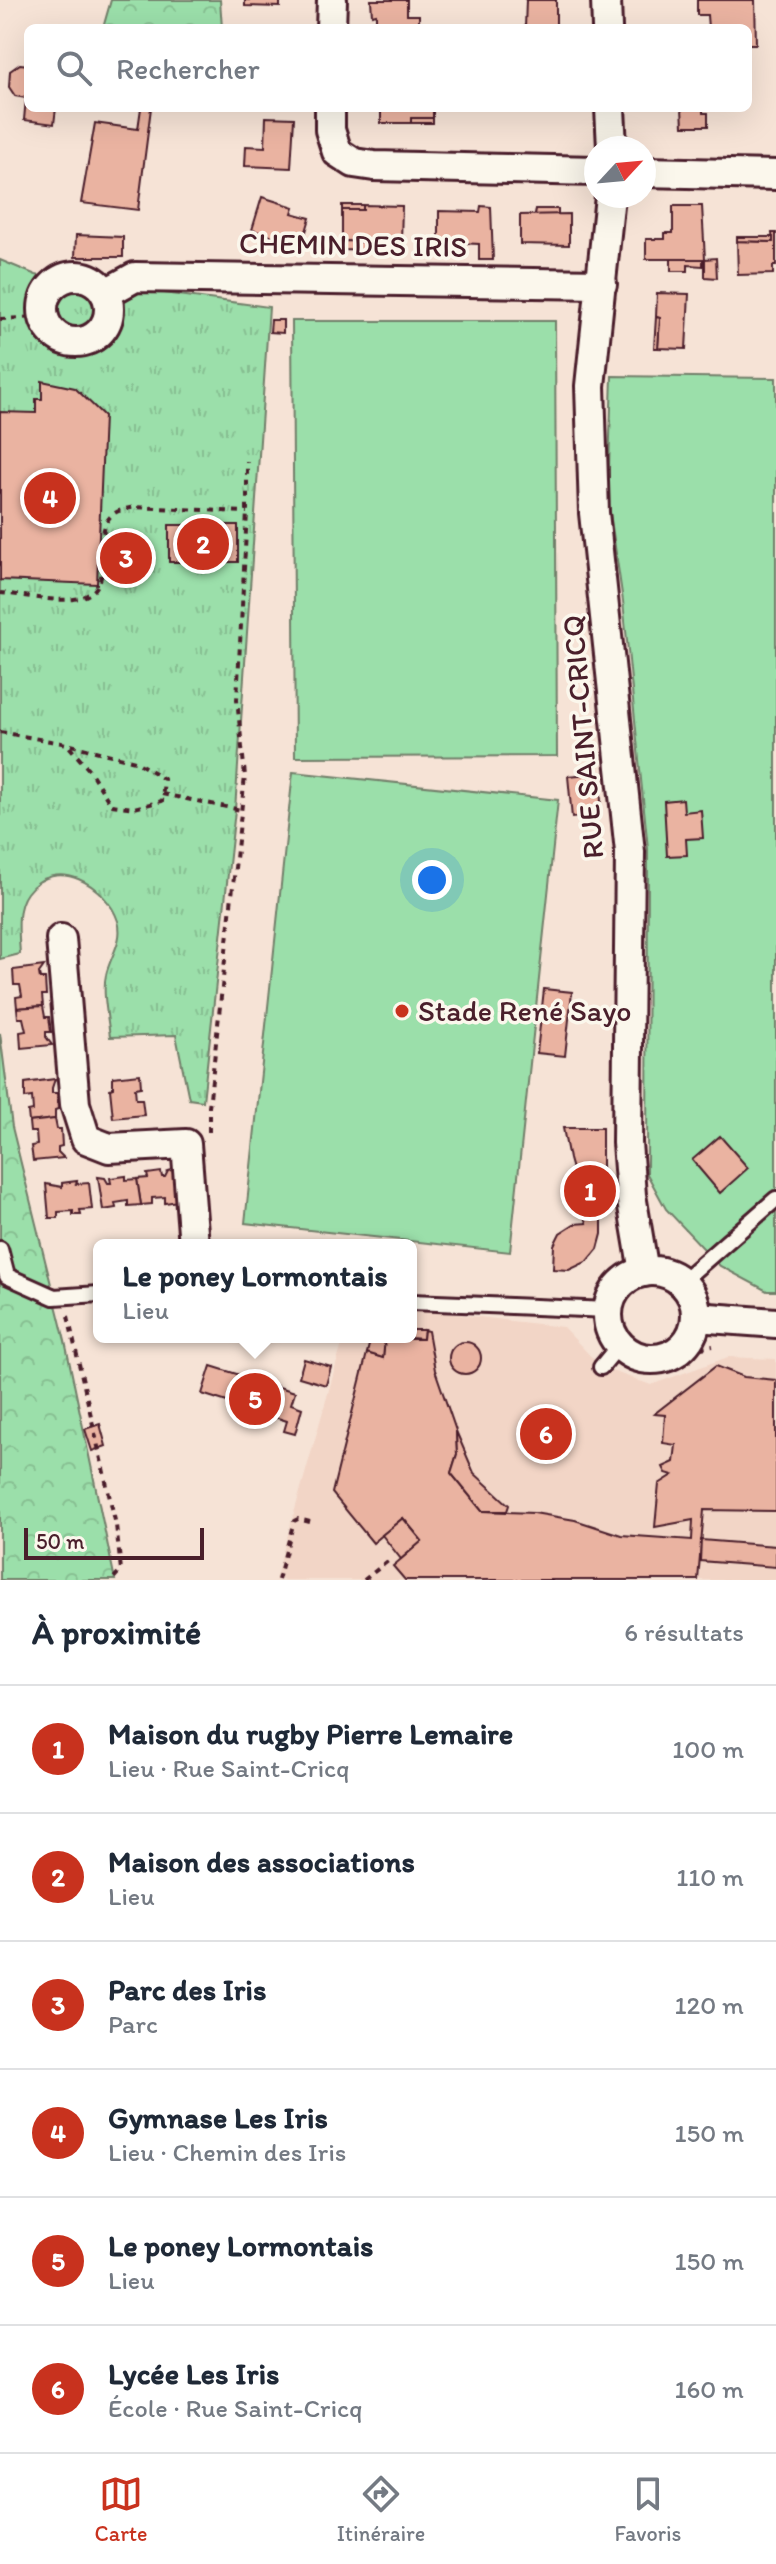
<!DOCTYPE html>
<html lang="fr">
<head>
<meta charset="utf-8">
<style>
	:root { --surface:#fff; --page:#f2f2f3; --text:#1f2937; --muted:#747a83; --line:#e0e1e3; --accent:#c8321e }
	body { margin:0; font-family:Itim,sans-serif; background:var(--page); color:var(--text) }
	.compass { position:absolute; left:584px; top:136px; width:72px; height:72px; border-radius:50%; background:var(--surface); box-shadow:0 8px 32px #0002; rotate:64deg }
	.scale { position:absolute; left:24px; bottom:20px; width:180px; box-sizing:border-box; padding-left:8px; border:4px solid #4a1f2b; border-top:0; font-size:22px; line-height:28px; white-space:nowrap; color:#4a1f2b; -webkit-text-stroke:6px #fbf7ec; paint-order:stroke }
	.you { position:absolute; left:432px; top:880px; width:28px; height:28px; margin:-20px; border:6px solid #fff; border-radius:50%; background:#1a73e8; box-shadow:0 0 0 12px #1a73e833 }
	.badge { display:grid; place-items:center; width:52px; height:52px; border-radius:50%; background:var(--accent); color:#fff; font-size:26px; font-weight:700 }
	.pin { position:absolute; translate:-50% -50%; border:4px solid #fff; box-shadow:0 2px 8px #0006 }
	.popup { position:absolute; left:93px; top:1239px; width:324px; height:104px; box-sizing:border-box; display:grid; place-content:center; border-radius:12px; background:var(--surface); filter:drop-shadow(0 2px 6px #0005); font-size:26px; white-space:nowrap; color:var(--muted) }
	.popup b { font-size:30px; color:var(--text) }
	.popup::after { content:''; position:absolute; left:50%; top:100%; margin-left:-16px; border:16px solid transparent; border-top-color:var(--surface) }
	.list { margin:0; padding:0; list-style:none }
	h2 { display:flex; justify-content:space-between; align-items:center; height:104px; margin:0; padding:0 32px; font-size:34px }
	h2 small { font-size:26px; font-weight:400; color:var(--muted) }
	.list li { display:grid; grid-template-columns:52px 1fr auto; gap:24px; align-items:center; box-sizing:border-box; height:128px; padding:0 32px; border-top:2px solid var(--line) }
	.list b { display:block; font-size:30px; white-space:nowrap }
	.list p { margin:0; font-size:26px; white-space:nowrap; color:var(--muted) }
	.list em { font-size:26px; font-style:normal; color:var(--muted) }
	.icon { flex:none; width:44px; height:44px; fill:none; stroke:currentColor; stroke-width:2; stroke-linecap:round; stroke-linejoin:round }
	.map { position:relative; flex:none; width:776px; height:1580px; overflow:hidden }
	.search { position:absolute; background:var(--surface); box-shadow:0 8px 32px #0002; left:24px; right:24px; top:24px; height:88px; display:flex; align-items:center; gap:20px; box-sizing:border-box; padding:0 28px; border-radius:12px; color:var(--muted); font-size:30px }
	.sheet { height:872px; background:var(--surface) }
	nav { display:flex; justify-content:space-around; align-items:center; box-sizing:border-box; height:112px; border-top:2px solid var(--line); background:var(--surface); font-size:22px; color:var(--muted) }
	nav a { display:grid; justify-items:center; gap:4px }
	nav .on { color:var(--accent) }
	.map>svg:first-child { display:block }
	.built { fill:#f2d5c6 }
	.forest { fill:url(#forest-crowns); stroke:#727f6a; stroke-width:2 }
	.park { fill:url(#park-tufts); stroke:#727f6a; stroke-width:2 }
	.pitch { fill:#9bdfaa; stroke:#727f6a; stroke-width:2 }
	.building { fill:#eab3a1; stroke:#4a1f2b; stroke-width:2 }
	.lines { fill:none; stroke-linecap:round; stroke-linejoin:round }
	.lane-casing { stroke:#4a1f2b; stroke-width:20 }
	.street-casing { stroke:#4a1f2b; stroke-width:34 }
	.path { stroke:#4a1f2b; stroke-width:4; stroke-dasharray:6 6; stroke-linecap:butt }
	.lane { stroke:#fbf7ec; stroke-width:14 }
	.street { stroke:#fbf7ec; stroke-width:28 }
	.poi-dot { fill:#c8321e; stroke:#fbf7ec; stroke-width:3 }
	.labels { text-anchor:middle; stroke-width:7; stroke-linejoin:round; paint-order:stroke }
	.street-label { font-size:30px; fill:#4a1f2b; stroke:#fbf7ec }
	.poi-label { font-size:30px; fill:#4a1f2b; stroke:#fbf7ec; text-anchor:start }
</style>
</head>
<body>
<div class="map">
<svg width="776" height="1580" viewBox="0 0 776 1580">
	<defs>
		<pattern id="forest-crowns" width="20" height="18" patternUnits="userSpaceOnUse" patternTransform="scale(2)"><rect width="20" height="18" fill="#9bdfaa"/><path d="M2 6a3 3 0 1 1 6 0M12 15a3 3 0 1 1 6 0" fill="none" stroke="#87bf92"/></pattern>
		<pattern id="park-tufts" width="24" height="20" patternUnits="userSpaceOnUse" patternTransform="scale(2)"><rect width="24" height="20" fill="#9bdfaa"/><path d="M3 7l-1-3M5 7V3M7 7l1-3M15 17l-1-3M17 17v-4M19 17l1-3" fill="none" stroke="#87bf92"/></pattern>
	</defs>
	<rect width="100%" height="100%" fill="#f6e3d6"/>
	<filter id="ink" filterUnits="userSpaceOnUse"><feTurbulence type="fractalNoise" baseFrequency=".0125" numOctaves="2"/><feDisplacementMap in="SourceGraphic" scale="16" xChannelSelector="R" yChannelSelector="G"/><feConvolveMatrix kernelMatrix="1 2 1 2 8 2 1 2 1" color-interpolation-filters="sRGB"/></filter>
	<g filter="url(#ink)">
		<!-- built -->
		<polygon class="built" points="411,1309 563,1327 601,1367 651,1385 728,1357 776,1359 776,1580 275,1580 344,1337 411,1337"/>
		<!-- forest -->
		<g class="forest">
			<polygon points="111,0 220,0 222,28 103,28"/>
			<polygon points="0,1033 12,1127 65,1341 115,1580 0,1580"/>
		</g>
		<!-- park -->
		<path class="park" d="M0,260l36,15 15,3 218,29 -34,503 -32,291 -14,-2 -13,-64 -66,2c-2,-19 -8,-45 -4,-62 4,-19 18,-34 12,-54 -12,-36 -62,-66 -91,-28 -12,16 -8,42 -7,61l-20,5z"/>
		<!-- pitch -->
		<g class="pitch">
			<polygon points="292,321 555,321 557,756 295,757"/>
			<polygon points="612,376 776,378 776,1291 767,1291 720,1266 666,1209 647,1174 648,849 623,601 608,499"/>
			<polygon points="293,772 558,800 510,1252 245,1223"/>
		</g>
		<!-- building -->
		<g class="building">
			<polygon points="245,0 280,0 280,7 245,6"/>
			<polygon points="371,0 407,0 407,15 419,15 419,28 376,28 376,14 372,15"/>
			<polygon points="526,0 556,0 556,28 525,28"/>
			<polygon points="697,0 755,0 756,44 748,44 748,28 708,28 707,15 697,15"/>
			<polygon points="20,64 28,65 28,108 56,108 54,124 24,120 26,98 15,96 9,87 10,71"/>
			<polygon points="141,108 151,108 138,210 81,203 95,123 138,129"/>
			<polygon points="381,108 433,108 433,118 411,118 411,123 381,123"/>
			<polygon points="682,108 703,108 703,113 708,113 708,126 683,126"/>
			<polygon points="266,117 294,118 291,168 245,166 246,146 265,147"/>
			<rect x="411" y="118" width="22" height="5"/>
			<polygon points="262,197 294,207 292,213 310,218 302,245 252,230"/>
			<rect x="342" y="205" width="21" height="5"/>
			<polygon points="363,205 402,206 401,243 342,241 342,210 363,210"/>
			<polygon points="481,206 491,207 493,260 479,260 479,244 439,242 439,211 480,212"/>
			<polygon points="673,206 702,206 705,259 646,259 646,239 665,239 665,233 673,233"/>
			<polygon points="536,209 558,209 558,215 535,215"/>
			<polygon points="569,214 569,245 520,244 520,215"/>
			<polygon points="772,233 776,233 776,266 773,266 773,274 738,275 737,241 773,242"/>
			<polygon points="76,235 123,237 123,257 75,257"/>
			<polygon points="737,237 773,237 773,242 737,241"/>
			<polygon points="344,241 366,242 366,251 344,250"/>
			<polygon points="716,258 717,278 705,277 705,259"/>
			<polygon points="671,259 703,259 703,266 688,265 688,271 671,271"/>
			<polygon points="657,293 689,294 686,349 658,348 660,318 656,317"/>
			<polygon points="656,317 660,318 658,348 654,348"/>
			<polygon points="271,320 283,320 283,333 270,332"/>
			<polygon points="42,381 75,388 104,416 97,584 0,580 0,412 36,413 36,399 42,399"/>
			<rect x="169" y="525" width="69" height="37"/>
			<polygon points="599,773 601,801 588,816 572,818 568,776"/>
			<polygon points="683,799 684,812 701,810 703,838 686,839 687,855 667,856 664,801"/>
			<polygon points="44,966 39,973 40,979 45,979 46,995 42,995 43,1006 17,1008 16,997 22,996 20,985 14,985 13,970"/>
			<polygon points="544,989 572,992 565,1056 537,1053"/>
			<polygon points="43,1006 45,1017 49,1017 51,1032 46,1032 46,1037 52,1045 21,1048 20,1032 26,1031 23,1018 18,1018 17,1008"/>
			<polygon points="140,1074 141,1087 135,1088 136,1099 142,1099 144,1115 113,1118 110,1089 113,1088 113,1077"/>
			<polygon points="55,1079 52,1088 52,1093 57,1093 58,1109 55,1110 55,1119 29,1122 28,1112 33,1111 32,1097 25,1098 25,1083"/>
			<polygon points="55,1119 57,1129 61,1129 62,1146 58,1147 58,1152 64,1158 33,1161 31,1146 37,1145 36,1132 30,1132 29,1122"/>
			<polygon points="563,1128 602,1128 602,1234 598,1249 588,1261 569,1270 553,1269 554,1245 560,1233 574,1224 587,1223 569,1159"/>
			<polygon points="720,1136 748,1168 720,1193 692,1160"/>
			<polygon points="175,1169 178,1201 165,1203 165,1197 152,1198 152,1204 141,1205 137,1179 148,1178 147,1174 161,1172 162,1177 165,1177 168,1171"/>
			<polygon points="126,1176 126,1180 137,1179 141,1205 128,1206 128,1201 115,1203 116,1208 103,1210 98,1177 105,1178 108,1183 111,1183 110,1178"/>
			<polygon points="77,1181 76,1184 89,1183 92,1209 80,1210 81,1215 73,1215 73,1211 58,1212 58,1218 49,1218 46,1184 62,1187 62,1183"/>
			<polygon points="411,1330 424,1330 423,1339 410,1338"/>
			<polygon points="424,1330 428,1331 435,1370 456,1431 457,1454 451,1473 482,1511 534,1513 575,1520 621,1535 692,1540 693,1520 655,1527 659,1484 673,1475 666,1473 663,1467 674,1462 676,1445 663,1443 665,1415 654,1414 716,1366 744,1377 776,1380 776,1511 704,1510 698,1580 405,1580 393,1566 422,1541 403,1518 373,1543 332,1493 367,1353 383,1358 385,1339 423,1339"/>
			<polygon points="371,1337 385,1339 383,1358 367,1353"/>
			<circle cx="465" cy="1358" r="16"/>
			<polygon points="304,1359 331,1367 326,1385 299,1377"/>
			<polygon points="211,1366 295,1392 291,1404 302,1408 295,1434 284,1431 287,1421 202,1394"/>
			<polygon points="100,1424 106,1446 92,1451 85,1429"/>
			<polygon points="456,1431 474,1473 509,1505 507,1511 482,1511 451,1473 457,1454"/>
			<polygon points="403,1518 422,1541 401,1559 382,1535"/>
			<polygon points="701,1540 776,1546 776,1567 700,1561"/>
		</g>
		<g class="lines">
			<!-- lane casing -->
			<g class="lane-casing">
				<g id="lane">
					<polyline points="0,1249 7,1276 54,1297 99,1294"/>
					<polyline points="681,1282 776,1199"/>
					<polyline points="411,1302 609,1310"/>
					<polyline points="601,1367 620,1344"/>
				</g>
			</g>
			<!-- street casing -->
			<g class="street-casing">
				<g id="street">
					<polyline points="606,0 607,28"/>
					<polyline points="331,28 332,0"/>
					<polyline points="330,108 330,130 337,152 354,163 374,166 596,171"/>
					<polyline points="610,108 612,148"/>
					<polyline points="644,172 776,175"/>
					<polyline points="610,196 590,386 594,513 630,852 627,1143 631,1195 644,1272"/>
					<circle cx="76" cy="309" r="33"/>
					<polyline points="106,293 135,277 602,284"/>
					<polyline points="61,939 75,1104 86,1139 109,1148 186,1144 194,1245"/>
					<circle cx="652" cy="1315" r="44"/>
					<polyline points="696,1317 776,1323"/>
				</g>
			</g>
			<!-- path -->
			<g class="path">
				<polyline points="0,319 42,317"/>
				<path d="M0,593c24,2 51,9 74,6 49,-7 15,-62 37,-83 6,-6 15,-7 23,-9l113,5"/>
				<polyline points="0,732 67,744 135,761 164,779 162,801 134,808 111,805 90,771 67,744"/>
				<polyline points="162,794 241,810"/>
				<polyline points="209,1132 209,1107 245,776 237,700 247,512 247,461"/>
				<polyline points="68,1316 116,1525 121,1570 112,1580"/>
				<polyline points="676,1352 713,1346"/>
				<polyline points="278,1580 294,1521 298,1519 310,1522"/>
				<polyline points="364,1580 388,1561"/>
			</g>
			<!-- lane -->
			<use href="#lane" class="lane"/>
			<!-- street -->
			<use href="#street" class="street"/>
		</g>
	</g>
	<!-- markers -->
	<circle class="poi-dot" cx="402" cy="1011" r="8"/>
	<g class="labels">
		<!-- street labels -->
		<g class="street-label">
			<text transform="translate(353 245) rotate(1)" y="10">CHEMIN DES IRIS</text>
			<text transform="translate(583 737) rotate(-95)" y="10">RUE SAINT-CRICQ</text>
		</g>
		<!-- poi labels -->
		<g class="poi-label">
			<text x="418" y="1021">Stade René Sayo</text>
		</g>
	</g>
</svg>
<svg class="compass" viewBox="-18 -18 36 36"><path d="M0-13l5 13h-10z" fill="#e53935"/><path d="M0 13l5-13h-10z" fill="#747a83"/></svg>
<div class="scale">50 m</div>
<div class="you"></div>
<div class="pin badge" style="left:590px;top:1191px">1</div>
<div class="pin badge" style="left:203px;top:544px">2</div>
<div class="pin badge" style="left:126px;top:558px">3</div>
<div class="pin badge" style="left:50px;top:498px">4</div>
<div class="pin badge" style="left:255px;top:1399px">5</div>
<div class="popup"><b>Le poney Lormontais</b>Lieu</div>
<div class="pin badge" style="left:546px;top:1434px">6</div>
<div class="search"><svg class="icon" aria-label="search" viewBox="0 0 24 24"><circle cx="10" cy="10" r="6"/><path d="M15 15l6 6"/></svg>Rechercher</div>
</div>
<section class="sheet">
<h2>À proximité<small>6 résultats</small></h2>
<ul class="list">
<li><span class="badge">1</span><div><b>Maison du rugby Pierre Lemaire</b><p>Lieu · Rue Saint-Cricq</p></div><em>100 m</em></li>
<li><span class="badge">2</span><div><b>Maison des associations</b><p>Lieu</p></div><em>110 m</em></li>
<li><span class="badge">3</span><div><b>Parc des Iris</b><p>Parc</p></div><em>120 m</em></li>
<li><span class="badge">4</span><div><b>Gymnase Les Iris</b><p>Lieu · Chemin des Iris</p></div><em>150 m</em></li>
<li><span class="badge">5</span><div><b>Le poney Lormontais</b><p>Lieu</p></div><em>150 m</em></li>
<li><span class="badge">6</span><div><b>Lycée Les Iris</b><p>École · Rue Saint-Cricq</p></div><em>160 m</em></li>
</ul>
</section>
<nav>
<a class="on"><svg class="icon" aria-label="map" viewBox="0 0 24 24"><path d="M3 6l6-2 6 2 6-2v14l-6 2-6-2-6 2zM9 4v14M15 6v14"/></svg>Carte</a>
<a><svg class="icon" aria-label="directions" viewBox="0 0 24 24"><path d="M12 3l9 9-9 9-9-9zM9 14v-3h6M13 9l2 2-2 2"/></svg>Itinéraire</a>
<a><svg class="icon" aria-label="saved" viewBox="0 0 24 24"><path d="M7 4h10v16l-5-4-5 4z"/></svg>Favoris</a>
</nav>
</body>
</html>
